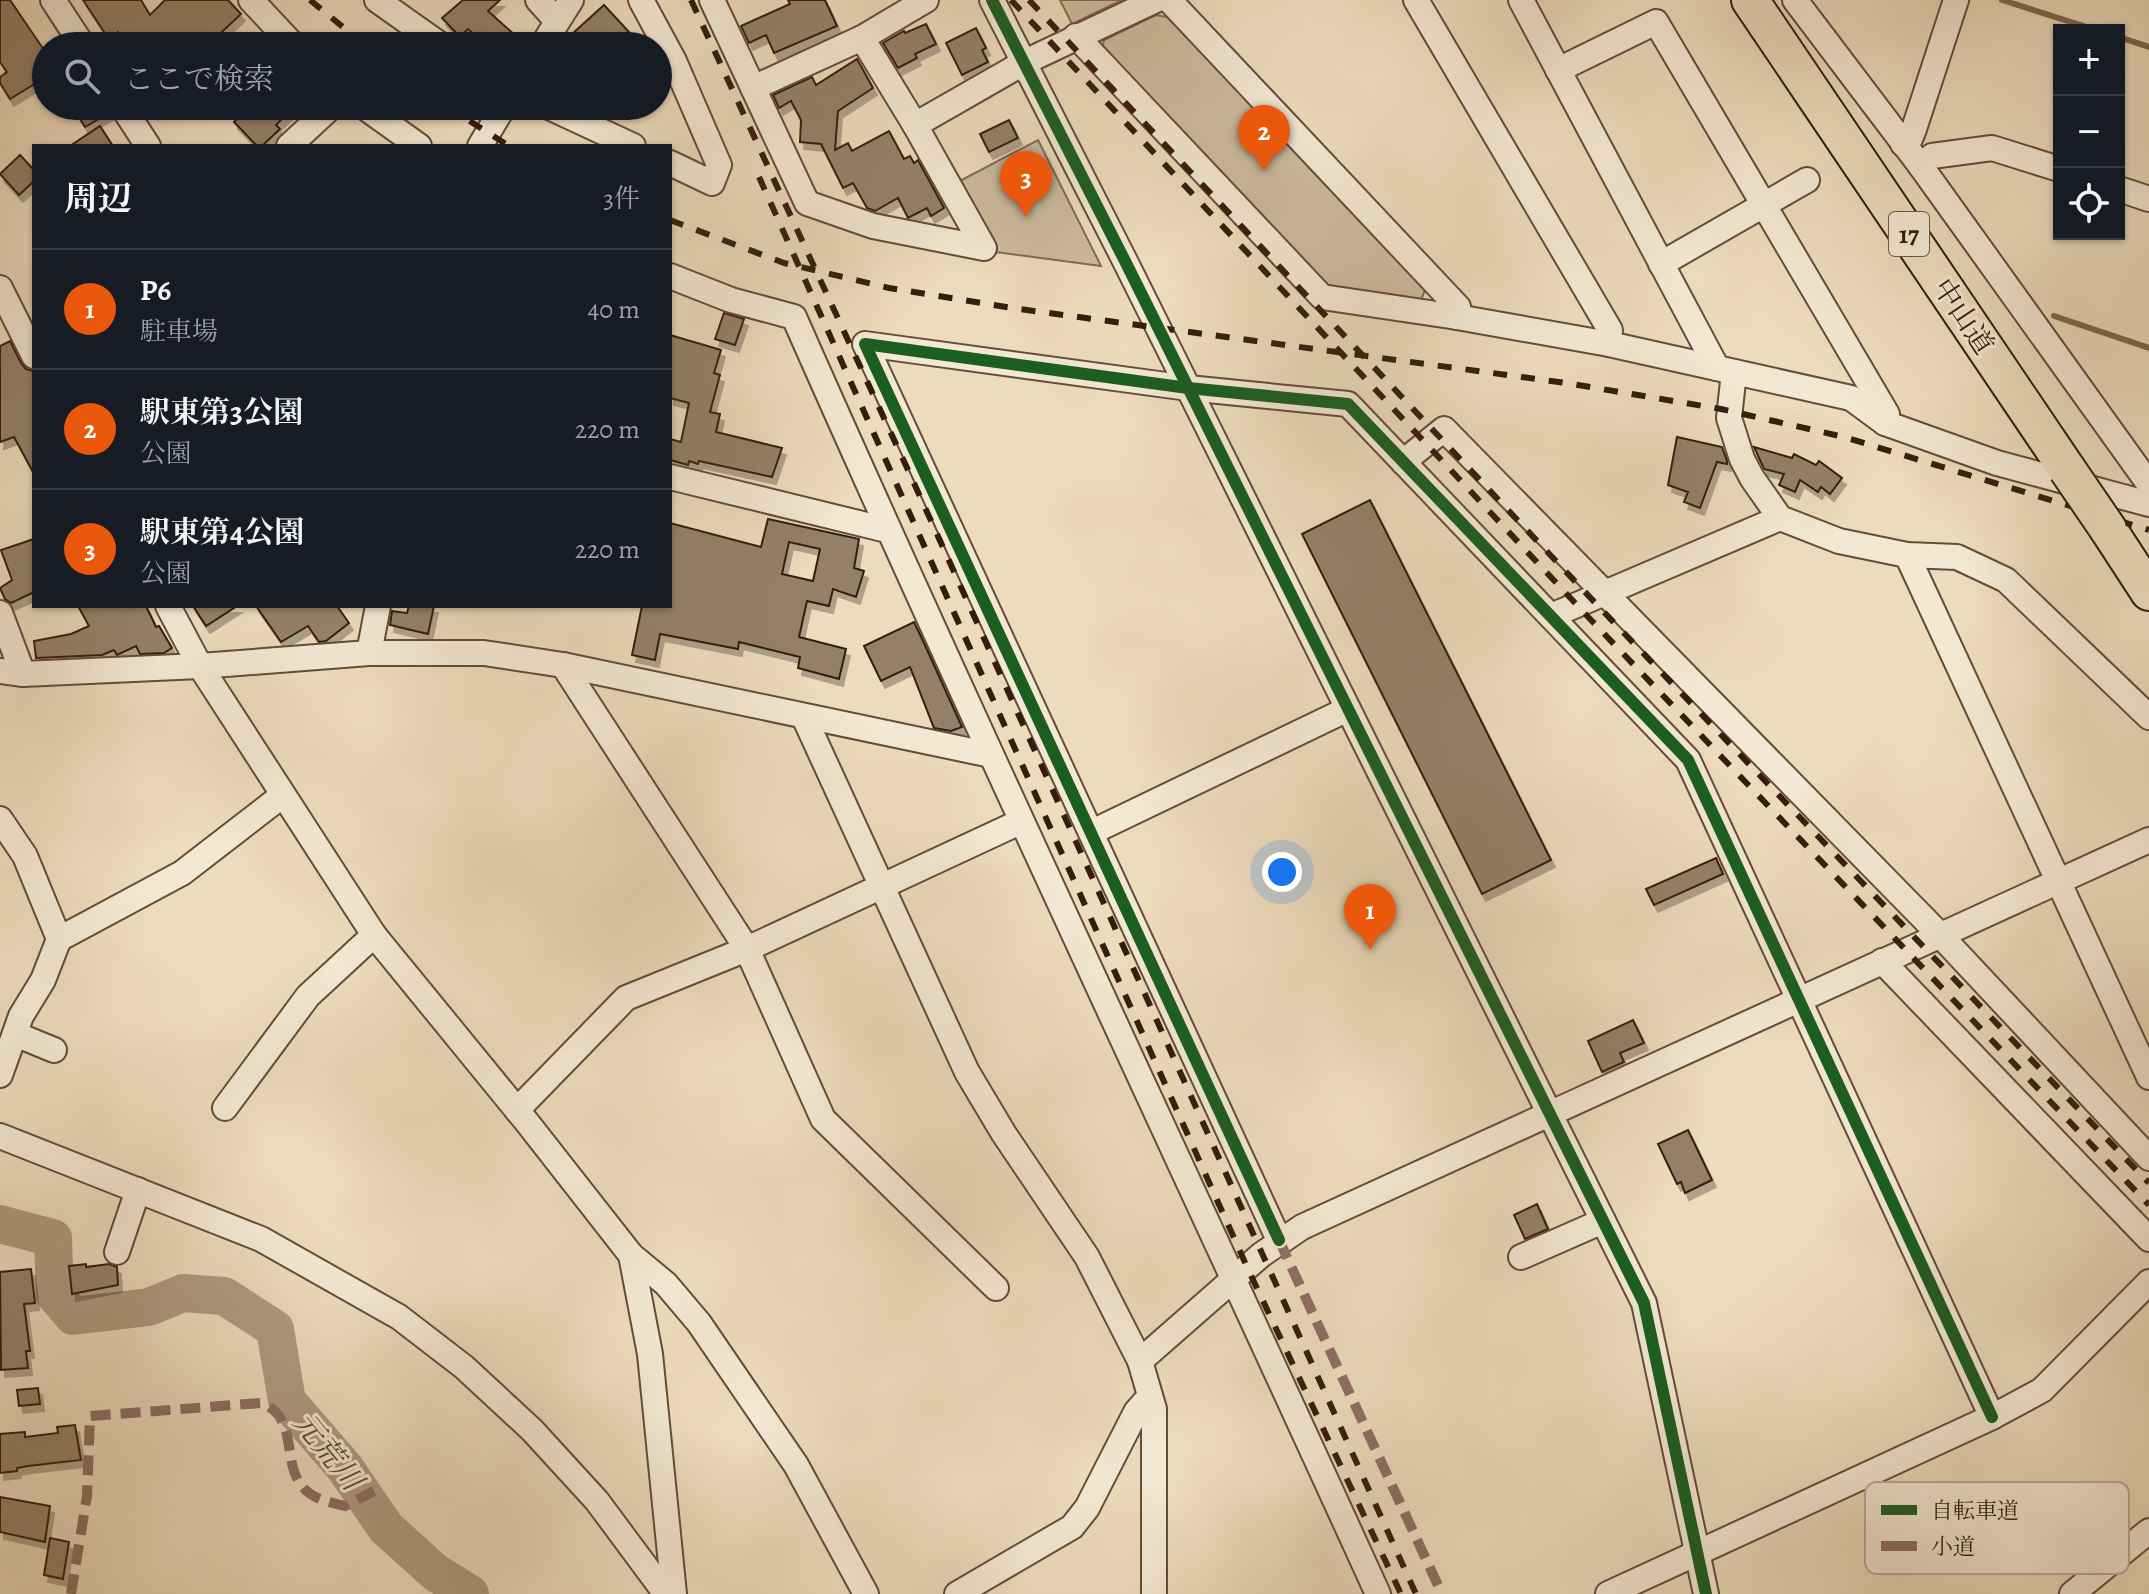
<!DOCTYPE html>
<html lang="ja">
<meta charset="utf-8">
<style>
:root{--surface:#171b24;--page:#242831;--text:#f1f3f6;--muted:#9ea1a6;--line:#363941;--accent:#ea580c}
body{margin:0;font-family:Alegreya,"Noto Serif JP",serif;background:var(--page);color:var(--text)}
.controls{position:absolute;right:24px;top:24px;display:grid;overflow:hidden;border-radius:0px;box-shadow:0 2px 6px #0004}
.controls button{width:72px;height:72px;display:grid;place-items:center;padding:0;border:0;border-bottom:2px solid var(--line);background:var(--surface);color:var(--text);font:40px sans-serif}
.you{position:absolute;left:1282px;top:872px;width:28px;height:28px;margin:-20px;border:6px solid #fff;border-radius:50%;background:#1a73e8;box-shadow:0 0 0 12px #1a73e833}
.badge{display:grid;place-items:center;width:52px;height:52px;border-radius:50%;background:var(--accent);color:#fff;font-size:26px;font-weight:700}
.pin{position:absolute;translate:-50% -66px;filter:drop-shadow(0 2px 4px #0008)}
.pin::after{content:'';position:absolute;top:42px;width:28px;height:24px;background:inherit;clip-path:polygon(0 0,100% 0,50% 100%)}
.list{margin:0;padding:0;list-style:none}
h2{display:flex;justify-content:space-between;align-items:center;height:104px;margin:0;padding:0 32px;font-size:34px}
h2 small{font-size:26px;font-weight:400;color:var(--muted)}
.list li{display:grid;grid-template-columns:52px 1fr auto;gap:24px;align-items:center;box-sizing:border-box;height:120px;padding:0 32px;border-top:2px solid var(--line)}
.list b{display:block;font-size:30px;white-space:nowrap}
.list p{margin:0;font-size:26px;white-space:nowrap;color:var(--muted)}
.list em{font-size:26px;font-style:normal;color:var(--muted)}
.icon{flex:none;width:44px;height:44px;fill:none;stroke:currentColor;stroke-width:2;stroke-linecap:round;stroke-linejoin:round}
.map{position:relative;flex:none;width:2149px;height:1594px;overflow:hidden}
.search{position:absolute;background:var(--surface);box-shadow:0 2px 6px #0004;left:32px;top:32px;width:640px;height:88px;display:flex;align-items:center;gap:20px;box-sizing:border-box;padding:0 28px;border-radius:44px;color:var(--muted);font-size:30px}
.panel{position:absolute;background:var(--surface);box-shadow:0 2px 6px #0004;left:32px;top:144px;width:640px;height:464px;border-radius:0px}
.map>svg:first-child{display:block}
.green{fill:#cdbb9e;stroke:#816c56;stroke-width:2}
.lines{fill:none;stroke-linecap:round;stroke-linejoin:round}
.stream{stroke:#7e6852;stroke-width:6}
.river{stroke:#ae9a80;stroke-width:38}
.building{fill:#948068;stroke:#351d0d;stroke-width:2;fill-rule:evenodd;filter:url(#shadow)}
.minor-casing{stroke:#634c39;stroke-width:28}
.highway-casing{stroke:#351d0d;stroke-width:40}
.minor{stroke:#f3e8d3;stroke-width:24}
.highway{stroke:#ecdbbc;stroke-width:36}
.rail{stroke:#351d0d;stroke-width:6;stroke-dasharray:14 14;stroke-linecap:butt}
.highway-bridge-casing{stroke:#351d0d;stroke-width:40;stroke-linecap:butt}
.highway-bridge{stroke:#ecdbbc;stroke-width:36}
.quiet{stroke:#8d6e63;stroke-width:10;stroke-dasharray:20 10;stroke-linecap:butt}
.cycleway-casing{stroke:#f3e8d3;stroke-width:17}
.cycleway{stroke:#1b5e20;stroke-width:12}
.labels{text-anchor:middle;stroke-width:6;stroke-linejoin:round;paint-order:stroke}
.shield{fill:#f3e8d3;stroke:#6e5a48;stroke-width:2}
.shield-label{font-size:26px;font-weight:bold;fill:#351d0d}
.street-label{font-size:28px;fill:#351d0d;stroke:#f3e8d3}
.water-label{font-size:30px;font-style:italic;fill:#5f4935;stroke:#f3e8d3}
.key{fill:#f3e8d3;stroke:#baab98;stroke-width:2}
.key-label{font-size:22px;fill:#351d0d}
</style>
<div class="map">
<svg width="2149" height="1594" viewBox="0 0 2149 1594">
<defs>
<filter id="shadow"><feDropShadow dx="4" dy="7" stdDeviation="0" flood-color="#0004"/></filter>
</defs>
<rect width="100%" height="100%" fill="#ecdbbc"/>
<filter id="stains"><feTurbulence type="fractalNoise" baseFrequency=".0025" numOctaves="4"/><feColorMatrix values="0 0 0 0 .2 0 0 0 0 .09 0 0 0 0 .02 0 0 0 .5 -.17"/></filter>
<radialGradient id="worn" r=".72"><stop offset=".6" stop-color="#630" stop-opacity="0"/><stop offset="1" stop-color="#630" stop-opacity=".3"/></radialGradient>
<!-- green -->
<g class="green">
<path d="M1060 0H1122L1072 24Z"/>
<path d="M1156 15 1167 17 1426 287 1420 303 1325 288 1101 54 1104 40Z"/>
<path d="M1038 140 1101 266 996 252 956 183Z"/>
</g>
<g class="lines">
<!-- stream -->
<g class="stream">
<path d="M2002 0 2096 30"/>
<path d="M2119 37 2149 47"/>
<path d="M2054 316 2149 348"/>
</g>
<!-- river -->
<path class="river" d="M0 1224 53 1238 55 1295 73 1316 149 1307 183 1293 224 1296 275 1329 287 1401 345 1468 386 1528 436 1573 470 1594"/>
</g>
<!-- building -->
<g class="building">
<path d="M0 0H10L46 53V77L10 99 0 83V77L7 72 0 62Z"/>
<path d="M83 0H141L150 15 165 0H228L241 14 207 46H127L118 32 108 38Z"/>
<path d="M463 0H500L488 11 527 46H488L468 29 460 37 442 18Z"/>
<path d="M788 0H825L837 26 774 53 766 35 749 43 741 26 790 4Z"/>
<path d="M604 5 642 46H560V45Z"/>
<path d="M926 24 936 44 915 54 917 58 898 68 883 43 904 31 905 33Z"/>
<path d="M976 28 986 48 982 50 988 62 962 75 946 43Z"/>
<path d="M857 59 873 88 838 111 835 150 848 143 852 151 889 131 904 159 910 156 914 163 918 160 944 208 931 216 927 208 908 218 898 198 875 211 867 208 853 183 843 188 821 144 800 142 801 120 791 101 779 108 773 95 812 77 816 85Z"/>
<path d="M72 106H107L109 113 85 127Z"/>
<path d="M250 106H295L276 125 280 129 262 146H257L234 122Z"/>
<path d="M1009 120 1018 138 989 152 980 134Z"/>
<path d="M100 126 113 146H70Z"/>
<path d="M20 155 34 170V181L19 195 0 174Z"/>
<path d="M724 313 744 319 735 345 715 339Z"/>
<path d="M670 335 721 350 714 373 720 375 710 412 720 414 716 432 782 448 772 477 699 461 698 464 689 461 688 465 670 460V439L681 442 689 403 670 398Z"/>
<path d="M10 341 21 363 26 369 34 371V474L14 437 0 442V346Z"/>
<path d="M1677 437 1722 447 1727 461V464L1717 462 1700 508 1684 502 1688 492 1668 485Z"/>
<path d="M1754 447 1792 458 1794 454 1816 465 1819 461 1842 478 1830 494 1821 487 1818 492 1800 480 1795 492 1779 485 1784 474 1764 469Z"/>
<path d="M1370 500 1551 860 1482 894 1302 534Z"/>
<path d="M768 519 859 539 854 568 864 571 856 597 833 589 829 606 807 601 799 637 846 649 839 679 798 668 800 657 739 642 738 649 660 634 655 660 632 655 642 606H670V523L761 547ZM789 542 820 549 813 581 782 574Z"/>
<path d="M34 539V592L11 603 5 599 0 588 12 580 1 550Z"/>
<path d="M78 606H146L156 627 159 626 172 648 164 653 140 654 136 646 117 655 114 650 102 655 36 658 34 641 71 634 89 626Z"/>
<path d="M193 606H237L206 626Z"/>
<path d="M256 606H337L349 623 326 641 319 642 308 626 281 642Z"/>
<path d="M409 606H434L428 634 390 625 392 611 407 613Z"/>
<path d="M914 622 924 643 962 727 951 731 934 728 910 667 881 681 864 646Z"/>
<path d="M1716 858 1723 874 1654 905 1646 889Z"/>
<path d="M1633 1020 1644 1043 1620 1053 1624 1062 1602 1072 1588 1041Z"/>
<path d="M1688 1130 1712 1180 1685 1193 1681 1182 1677 1184 1658 1144Z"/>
<path d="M1537 1204 1548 1229 1525 1239 1514 1215Z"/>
<path d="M86 1264V1267L109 1264 117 1267 118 1285 72 1294 69 1266Z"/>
<path d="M31 1269 35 1303 24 1304 30 1351H26L28 1368 1 1370 0 1272Z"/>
<path d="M38 1388 40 1404 19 1406 17 1390Z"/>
<path d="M75 1425 81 1460 28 1466 17 1468V1471L0 1473V1434L25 1432V1437L58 1433 57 1427Z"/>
<path d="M0 1497 50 1506 45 1542 0 1532Z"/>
<path d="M50 1538 69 1542 63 1579 44 1575Z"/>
</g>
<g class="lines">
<!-- minor casing -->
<g class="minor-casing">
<g id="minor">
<path d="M53 0 83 46"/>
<path d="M251 0 294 46"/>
<path d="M377 0 442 46"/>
<path d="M538 0 557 21"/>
<path d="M641 0 674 61 719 165 712 183 670 163"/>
<path d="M712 0 807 203 873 226 984 248 915 125 862 38"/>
<path d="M992 0 1125 261 1644 1303 1706 1594"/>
<path d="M1169 0 1458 307 1457 317"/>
<path d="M1416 0 1610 330 1609 344 1851 398 1885 423 1997 463 2149 504"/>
<path d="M1521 0 1717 368"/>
<path d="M1795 0 1920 165 2149 484"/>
<path d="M1076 36 1322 297 1457 317 1609 344"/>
<path d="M542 46 571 0"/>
<path d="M1558 70 1656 22 1887 414 1885 423"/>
<path d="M753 88 862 38 926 0"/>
<path d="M122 106 148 146"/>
<path d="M363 106 419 146"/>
<path d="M547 106 633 146"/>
<path d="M915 125 1025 62 1156 0"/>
<path d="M1903 144 1910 139 1914 129 1956 0"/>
<path d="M289 146 332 106"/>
<path d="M480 146 504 106"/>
<path d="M1920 165 1932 156 1992 148 2059 169"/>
<path d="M2119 189 2149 199"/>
<path d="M1661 264 1807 180"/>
<path d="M670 276 731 300 794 317C983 745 1184 1168 1378 1594"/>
<path d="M0 288 34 356"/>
<path d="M1734 372 1729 418 1742 459 1752 478 1780 518 1839 541 1907 555 1957 557 2006 580 2149 717"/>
<path d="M1403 462 1444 429 1940 935 2149 1158"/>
<path d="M670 477 887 530"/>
<path d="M1907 555 2149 1077"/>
<path d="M168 606 200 666 374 935 526 1121 631 1255 666 1284 699 1323 796 1465 866 1594"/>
<path d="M0 613 23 674"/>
<path d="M1551 616 1780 518"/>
<path d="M369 653 378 606"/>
<path d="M563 665 747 949 823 1119 996 1288"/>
<path d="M0 671 23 674 200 666 369 653H484L563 665 991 755"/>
<path d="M804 717 967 1072 1004 1134 1087 1257 1140 1361 1154 1409V1594"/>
<path d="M0 819 25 856 59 939 43 980 21 1016 0 1075"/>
<path d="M1092 832 1348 709"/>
<path d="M59 939 182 873 283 795"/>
<path d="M1882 961 2149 1239"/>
<path d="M15 1034 54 1050"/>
<path d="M225 1108 308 996 374 935"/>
<path d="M517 1110 626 998 747 949 1020 822"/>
<path d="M0 1136 261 1239 399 1317 464 1367 532 1430 597 1501 666 1594"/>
<path d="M1279 1240 865 344 1188 388 1348 404 1688 760 1992 1417"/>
<path d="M117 1252 138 1190"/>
<path d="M631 1255 650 1354 674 1594"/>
<path d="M1521 1257 1603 1221"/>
<path d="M1140 1361 1261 1255 1302 1227 2149 840"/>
<path d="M957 1594 1072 1527 1087 1508 1136 1412 1150 1396"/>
<path d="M1608 1594 1992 1417 2042 1390 2149 1282"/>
<path d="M2072 1594 2149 1531"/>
</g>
</g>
<!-- highway casing -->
<g class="highway-casing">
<g id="highway">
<path d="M1750 0 2067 469"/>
<path d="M2108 529 2149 592"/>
</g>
</g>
<!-- minor -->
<use href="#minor" class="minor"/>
<!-- highway -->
<use href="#highway" class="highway"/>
<!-- rail -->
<g class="rail">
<path d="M310 0 366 46"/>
<path d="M691 0 908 470 1416 1594"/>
<path d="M1011 0 1591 620 2149 1205"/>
<path d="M1029 0 1601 609 2149 1183"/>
<path d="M446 106 509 146"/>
<path d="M759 177 1247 1267 1401 1594"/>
<path d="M670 220 784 263 889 288 1012 308 1566 383 1721 409 1844 437 2149 530"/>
</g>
<!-- highway-bridge casing -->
<g class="highway-bridge-casing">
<path id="highway-bridge" d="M2067 469 2108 529"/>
</g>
<!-- highway-bridge -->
<use href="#highway-bridge" class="highway-bridge"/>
<!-- quiet -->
<g class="quiet">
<path d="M1279 1240 1442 1594"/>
<path d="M71 1594 87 1496 90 1416 261 1403C303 1419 277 1468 309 1493 320 1501 333 1503 345 1506L374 1491"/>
</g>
<!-- cycleway casing -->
<g class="cycleway-casing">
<g id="cycleway">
<path d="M992 0 1125 261 1644 1303 1706 1594"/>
<path d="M1279 1240 865 344 1188 388 1348 404 1688 760 1992 1417"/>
</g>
</g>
<!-- cycleway -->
<use href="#cycleway" class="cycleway"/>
</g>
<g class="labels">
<!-- shield labels -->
<rect class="shield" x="1889" y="212" width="40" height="44" rx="6"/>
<g class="shield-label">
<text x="1909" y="243">17</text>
</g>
<!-- street labels -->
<g class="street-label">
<text transform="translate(1964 316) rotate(56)" y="10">中山道</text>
</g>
<!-- water labels -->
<g class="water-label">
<text transform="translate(328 1451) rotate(51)" y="10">元荒川</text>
</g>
</g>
<!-- legend -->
<rect x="1865" y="1482" width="264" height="92" rx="12" class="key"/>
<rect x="1881" y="1505" width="36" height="10" fill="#1b5e20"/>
<rect x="1881" y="1541" width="36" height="10" fill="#8d6e63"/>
<g class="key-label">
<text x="1931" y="1518">自転車道</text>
<text x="1931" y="1554">小道</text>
</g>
<rect width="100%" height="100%" filter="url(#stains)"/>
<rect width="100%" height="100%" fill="url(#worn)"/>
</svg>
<div class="controls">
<button>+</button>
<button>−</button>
<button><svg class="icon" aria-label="locate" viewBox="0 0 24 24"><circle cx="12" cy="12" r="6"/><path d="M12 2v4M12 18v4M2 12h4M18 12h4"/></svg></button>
</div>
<div class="you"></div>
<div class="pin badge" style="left:1370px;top:950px">1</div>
<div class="pin badge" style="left:1264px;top:171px">2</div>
<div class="pin badge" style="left:1026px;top:217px">3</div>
<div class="search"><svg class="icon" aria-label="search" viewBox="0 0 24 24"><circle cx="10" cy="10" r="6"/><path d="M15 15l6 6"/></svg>ここで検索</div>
<section class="panel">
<h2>周辺<small>3件</small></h2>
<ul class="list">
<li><span class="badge">1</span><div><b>P6</b><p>駐車場</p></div><em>40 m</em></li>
<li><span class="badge">2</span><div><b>駅東第3公園</b><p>公園</p></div><em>220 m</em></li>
<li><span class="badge">3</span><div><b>駅東第4公園</b><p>公園</p></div><em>220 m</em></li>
</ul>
</section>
</div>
